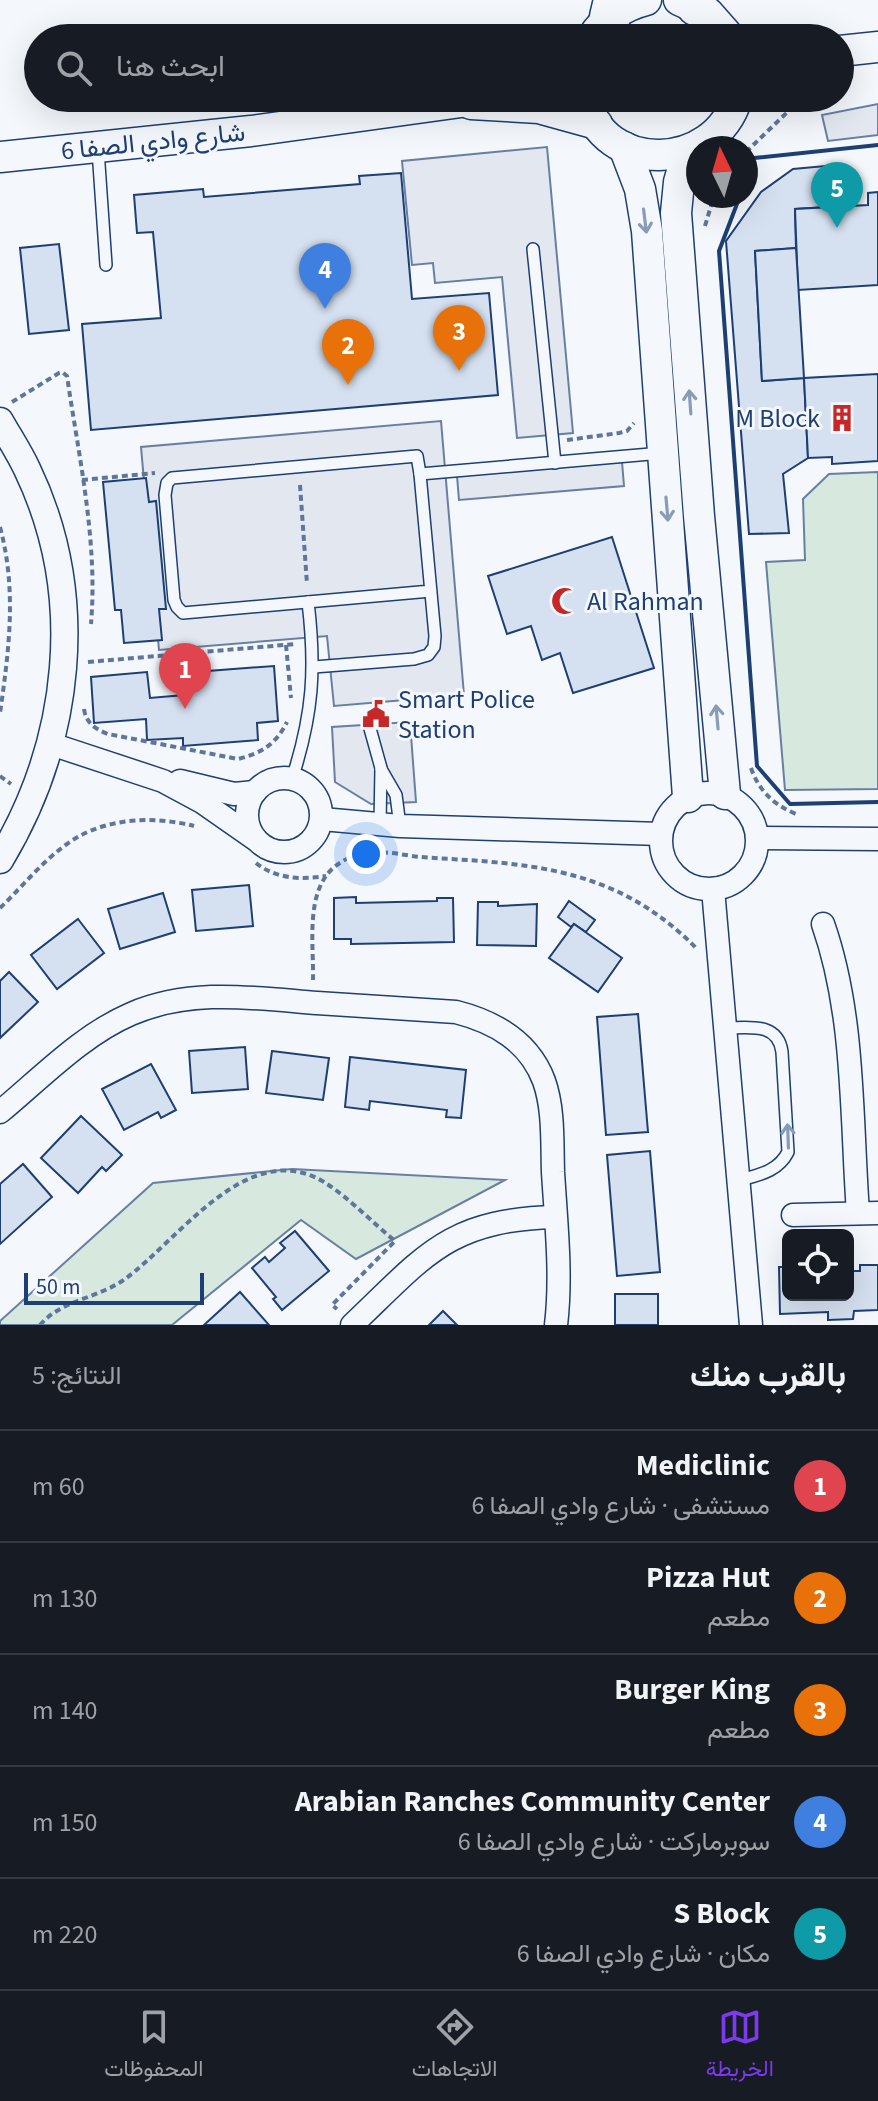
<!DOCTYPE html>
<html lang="ar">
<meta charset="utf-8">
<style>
:root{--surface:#171b24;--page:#20242c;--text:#f1f3f6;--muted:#9ea1a6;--line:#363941;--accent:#7c3aed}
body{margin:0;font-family:"Source Sans 3",Vazirmatn,sans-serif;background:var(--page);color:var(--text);direction:rtl}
.controls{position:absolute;right:24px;bottom:24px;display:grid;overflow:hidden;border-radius:12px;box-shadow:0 8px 32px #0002}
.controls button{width:72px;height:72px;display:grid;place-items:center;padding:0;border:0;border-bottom:2px solid var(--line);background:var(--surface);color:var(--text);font:40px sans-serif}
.compass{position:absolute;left:686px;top:136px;width:72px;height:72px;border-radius:50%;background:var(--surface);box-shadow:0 8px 32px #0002;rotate:355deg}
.scale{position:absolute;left:24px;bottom:20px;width:180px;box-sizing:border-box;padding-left:8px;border:4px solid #1d3f73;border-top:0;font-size:22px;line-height:28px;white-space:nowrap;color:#1d3f73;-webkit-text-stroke:6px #f4f7fb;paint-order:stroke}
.you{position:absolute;left:366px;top:854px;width:28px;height:28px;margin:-20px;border:6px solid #fff;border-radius:50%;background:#1a73e8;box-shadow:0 0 0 12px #1a73e833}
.badge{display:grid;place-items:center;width:52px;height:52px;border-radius:50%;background:var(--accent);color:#fff;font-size:26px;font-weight:700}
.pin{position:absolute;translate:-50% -66px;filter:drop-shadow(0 2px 4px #0008)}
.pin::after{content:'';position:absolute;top:42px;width:28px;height:24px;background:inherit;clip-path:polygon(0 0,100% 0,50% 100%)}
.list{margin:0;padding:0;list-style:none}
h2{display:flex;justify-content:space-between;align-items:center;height:104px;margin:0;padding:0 32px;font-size:34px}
h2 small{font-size:26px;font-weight:400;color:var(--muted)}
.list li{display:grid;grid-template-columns:52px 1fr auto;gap:24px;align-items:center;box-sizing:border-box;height:112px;padding:0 32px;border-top:2px solid var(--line)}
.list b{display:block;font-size:30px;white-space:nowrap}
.list p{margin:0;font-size:26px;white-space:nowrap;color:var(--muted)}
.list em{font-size:26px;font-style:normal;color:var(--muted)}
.icon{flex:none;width:44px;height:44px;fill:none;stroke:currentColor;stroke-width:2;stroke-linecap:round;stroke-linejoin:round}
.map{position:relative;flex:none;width:878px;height:1325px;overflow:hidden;direction:ltr}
.search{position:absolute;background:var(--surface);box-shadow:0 8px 32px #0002;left:24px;right:24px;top:24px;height:88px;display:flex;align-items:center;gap:20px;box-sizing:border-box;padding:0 28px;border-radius:44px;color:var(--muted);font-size:30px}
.sheet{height:664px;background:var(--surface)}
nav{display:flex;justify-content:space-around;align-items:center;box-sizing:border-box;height:112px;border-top:2px solid var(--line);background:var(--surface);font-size:22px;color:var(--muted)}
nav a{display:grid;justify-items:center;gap:4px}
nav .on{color:var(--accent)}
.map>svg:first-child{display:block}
.green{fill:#d7e8df;stroke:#687fa3;stroke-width:2}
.parking{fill:#e3e8f0;stroke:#687fa3;stroke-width:2}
.building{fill:#d5e0f0;stroke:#1d3f73;stroke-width:2}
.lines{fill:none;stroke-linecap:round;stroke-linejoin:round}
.service-casing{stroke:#1d3f73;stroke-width:14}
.minor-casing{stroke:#1d3f73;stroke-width:25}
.tertiary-casing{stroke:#1d3f73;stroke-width:29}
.secondary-casing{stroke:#1d3f73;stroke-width:33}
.motorway-casing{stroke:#1d3f73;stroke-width:43}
.path{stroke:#5e769c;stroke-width:4;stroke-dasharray:6 4;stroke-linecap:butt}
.service{stroke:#f4f7fb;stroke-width:11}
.minor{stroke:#f4f7fb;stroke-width:22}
.tertiary{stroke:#f4f7fb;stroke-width:26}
.secondary{stroke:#f4f7fb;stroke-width:30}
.motorway{stroke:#f4f7fb;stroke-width:40}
.wall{stroke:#1d3f73;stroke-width:4}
.oneway{stroke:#889bb7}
.labels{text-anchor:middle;stroke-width:6;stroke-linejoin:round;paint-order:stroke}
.street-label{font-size:26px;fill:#1d3f73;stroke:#f4f7fb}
.poi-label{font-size:26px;fill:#1d3f73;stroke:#f4f7fb;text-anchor:start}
</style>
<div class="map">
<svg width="878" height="1325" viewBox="0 0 878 1325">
<rect width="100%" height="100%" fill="#f4f7fb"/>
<!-- green -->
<g class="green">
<path d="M878 472V789L785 790 766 562 805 560 803 499 829 474Z"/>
<path d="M292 1169 505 1180 356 1259 301 1220 172 1325H0V1321L153 1183Z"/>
</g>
<!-- parking -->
<g class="parking">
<path d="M878 104V135L828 141 822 115Z"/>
<path d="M547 147 573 433 517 438 502 277 435 283 433 263 412 265 402 161Z"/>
<path d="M441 421 464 695 334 706 327 636 159 650 141 447Z"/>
<path d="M622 462 624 486 459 500 457 476Z"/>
<path d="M410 722 416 802 371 804 335 782 332 727Z"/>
</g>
<!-- building -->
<g class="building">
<path d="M825 166 827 207 795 209 796 248 755 251 762 381 804 378 808 458 783 474 789 533 749 534 726 241 761 192 793 169Z"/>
<path d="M401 173 412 299 489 293 498 395 91 430 82 324 161 318 153 232 137 233 134 195 203 189 204 197 360 184 359 176Z"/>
<path d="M878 192V285L798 290 795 209 868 205V193Z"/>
<path d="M59 244 69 330 29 334 20 248Z"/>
<path d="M796 248 804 378 762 381 755 251Z"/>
<path d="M878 374V461L832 464V457L808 458 804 378Z"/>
<path d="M146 478 149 502 156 501 166 609H159L162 640 124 643 121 610H115L103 482Z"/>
<path d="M612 537 654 668 573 693 560 653 542 660 531 626 507 634 488 576Z"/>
<path d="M274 666 278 721 257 723 258 740 183 746V738L147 740 146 719 94 723 91 677 147 672 150 698 184 695 182 673Z"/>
<path d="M249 885 253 926 196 931 192 890Z"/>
<path d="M163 893 175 932 120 949 108 909Z"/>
<path d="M356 897V903L437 901V898H453L454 942 351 944V939H334V898Z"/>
<path d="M569 901 595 920 586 932 574 924 571 927 558 917Z"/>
<path d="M478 902H498V906L537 904 536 946 477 945Z"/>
<path d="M78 919 104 953 57 989 31 955Z"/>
<path d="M574 924 622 958 598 992 549 958Z"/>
<path d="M9 972 38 1002 0 1038V981Z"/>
<path d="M638 1014 648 1132 606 1135 597 1017Z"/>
<path d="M245 1047 248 1089 192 1093 189 1051Z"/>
<path d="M272 1051 329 1058 323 1100 266 1093Z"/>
<path d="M350 1057 466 1070 461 1118 446 1117 447 1110 370 1101 369 1110 345 1107Z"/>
<path d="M151 1064 176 1110 161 1118 158 1112 124 1130 102 1089Z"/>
<path d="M81 1116 122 1155 106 1171 102 1167 78 1193 41 1158Z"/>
<path d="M650 1151 660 1272 617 1276 607 1155Z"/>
<path d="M23 1164 52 1197 0 1244V1184Z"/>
<path d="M295 1231 329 1271 282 1310 273 1299 276 1297 252 1268 265 1257 269 1262 285 1248 280 1243Z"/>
<path d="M860 1265H878V1310L854 1311 853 1319 828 1320V1312L780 1314 779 1267H788V1295H848V1271H860Z"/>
<path d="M240 1292 269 1325H204Z"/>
<rect x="615" y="1294" width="43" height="31"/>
<path d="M443 1311 457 1325H429Z"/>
</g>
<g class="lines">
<!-- service casing -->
<g class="service-casing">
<g id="service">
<path d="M98 150 106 265"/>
<path d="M533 249 555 463"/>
<path d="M420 474 662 453"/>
<path d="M314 667 414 659 428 655 434 647 435 636 420 474 417 456 172 478 167 483 165 495 174 600 177 607 183 613 431 591"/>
<path d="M369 725 381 768 380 824"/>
<path d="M381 769 396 795 400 826"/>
<path d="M292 779C313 714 316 669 308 602"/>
<path d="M724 1028C747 1028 778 1021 782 1052L788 1152C778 1172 758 1175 737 1181"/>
</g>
</g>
<!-- minor casing -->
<g class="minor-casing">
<g id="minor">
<path d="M51 744 163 781 202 802 255 839"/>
<circle cx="284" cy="815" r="37"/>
<path d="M180 781 234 794 255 792"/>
<circle cx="709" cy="841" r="48"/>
<path d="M322 819 400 826 661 834"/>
<path d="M758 838 878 839"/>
<path d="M713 889 751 1325"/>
<path d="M823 924C855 1015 851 1117 858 1213"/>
<path d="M0 1112C41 1078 82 1035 131 1014 191 988 254 998 317 1003 363 1006 410 1009 456 1012 495 1022 529 1041 544 1081 554 1109 552 1143 553 1172 556 1222 562 1275 556 1325"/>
<path d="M793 1215 878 1213"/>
<path d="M352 1325C425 1256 447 1220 555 1217"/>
</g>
</g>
<!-- tertiary casing -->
<g class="tertiary-casing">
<path id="tertiary" d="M0 421C9 437 19 452 27 469 88 596 71 742 0 860"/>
</g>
<!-- secondary casing -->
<g class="secondary-casing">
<g id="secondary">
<path d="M679 0 708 13 730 38"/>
<path d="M592 38C605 17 623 6 646 0"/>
<path d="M840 51 878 47"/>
<path d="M585 98C603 176 715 172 737 98"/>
<path d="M471 104 539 108 597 124"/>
<path d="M624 147 640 189 647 231 688 797"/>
<path d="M688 151 679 182 676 213 699 516 725 794"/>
<path d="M0 157 251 131 490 98"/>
</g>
</g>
<!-- motorway casing -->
<g class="motorway-casing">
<g id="motorway">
<path d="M693 0 697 6"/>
<path d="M610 17 614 0"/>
</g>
</g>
<!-- path -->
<g class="path">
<path d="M746 152 802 98"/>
<path d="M705 226 714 196"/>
<path d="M12 402 59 373 62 372 67 376C79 458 98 542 91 624"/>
<path d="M567 440 619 433 627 431 634 423"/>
<path d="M82 480 155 473"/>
<path d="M300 485 307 584"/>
<path d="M0 527C17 590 9 650 0 713"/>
<path d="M286 645 291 698"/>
<path d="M88 662 295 644"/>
<path d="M84 709C86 723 95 729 108 734L238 759C262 753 276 744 287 722"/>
<path d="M751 768C759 791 774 805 796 814"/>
<path d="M0 776 11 784"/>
<path d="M256 863C276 879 301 880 326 876"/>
<path d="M0 908C21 888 40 864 63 847 99 818 151 815 194 826"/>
<path d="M313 980C314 946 305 895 332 869 341 861 354 854 365 853 382 850 403 855 420 857 478 861 538 862 594 882 632 895 668 919 696 948"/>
<path d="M40 1325C61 1300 99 1298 125 1279 179 1240 248 1136 324 1182 348 1197 373 1223 395 1241L332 1305 337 1309"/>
</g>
<!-- service -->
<use href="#service" class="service"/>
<!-- minor -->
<use href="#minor" class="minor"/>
<!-- tertiary -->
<use href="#tertiary" class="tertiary"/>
<!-- secondary -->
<use href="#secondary" class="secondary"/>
<!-- motorway -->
<use href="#motorway" class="motorway"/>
<!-- wall -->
<g class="wall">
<path d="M746 180 754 158 878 145"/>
<path d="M740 196 719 251 757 766 790 804 878 802"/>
</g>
</g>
<!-- one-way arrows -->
<defs><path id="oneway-shaft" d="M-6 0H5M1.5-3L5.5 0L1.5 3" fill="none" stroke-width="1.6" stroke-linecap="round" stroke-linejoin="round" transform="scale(2)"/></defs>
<g class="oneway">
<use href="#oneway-shaft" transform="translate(645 221) rotate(83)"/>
<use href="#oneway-shaft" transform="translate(690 402) rotate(-94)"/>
<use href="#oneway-shaft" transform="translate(667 509) rotate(85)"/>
<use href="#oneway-shaft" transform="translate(717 717) rotate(-95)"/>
<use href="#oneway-shaft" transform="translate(788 1136) rotate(-92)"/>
</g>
<!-- icons -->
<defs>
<g id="building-bare" transform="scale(2.16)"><path d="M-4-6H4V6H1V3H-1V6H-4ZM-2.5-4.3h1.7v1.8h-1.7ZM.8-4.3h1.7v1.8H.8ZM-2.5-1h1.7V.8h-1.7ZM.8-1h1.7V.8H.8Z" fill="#c62828" stroke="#f4f7fb" stroke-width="2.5" paint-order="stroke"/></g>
<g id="mosque-bare" transform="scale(2.16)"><path d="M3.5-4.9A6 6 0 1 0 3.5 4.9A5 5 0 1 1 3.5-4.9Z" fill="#c62828" stroke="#f4f7fb" stroke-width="2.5" paint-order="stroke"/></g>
<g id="civic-bare" transform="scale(2.16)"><path d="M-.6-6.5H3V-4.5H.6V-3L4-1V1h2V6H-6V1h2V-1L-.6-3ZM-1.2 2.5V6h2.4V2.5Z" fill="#c62828" stroke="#f4f7fb" stroke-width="2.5" paint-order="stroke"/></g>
</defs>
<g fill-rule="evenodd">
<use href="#building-bare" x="842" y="418"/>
<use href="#mosque-bare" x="565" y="601"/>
<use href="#civic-bare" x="376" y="714"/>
</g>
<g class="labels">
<!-- street labels -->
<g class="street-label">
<text transform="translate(153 141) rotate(-6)" y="9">شارع وادي الصفا 6</text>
</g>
<!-- poi labels -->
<g class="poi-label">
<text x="820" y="427" text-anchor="end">M Block</text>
<text x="587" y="610">Al Rahman</text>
<text x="398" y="708">Smart Police<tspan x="398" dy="30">Station</tspan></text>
</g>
</g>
</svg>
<div class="controls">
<button><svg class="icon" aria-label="locate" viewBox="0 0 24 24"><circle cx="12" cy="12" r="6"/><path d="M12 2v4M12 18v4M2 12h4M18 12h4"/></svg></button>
</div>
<svg class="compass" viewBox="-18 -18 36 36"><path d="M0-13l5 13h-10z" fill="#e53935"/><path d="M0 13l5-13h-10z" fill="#9ea1a6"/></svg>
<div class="scale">50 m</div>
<div class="you"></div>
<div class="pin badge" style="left:185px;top:709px;background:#e0444e">1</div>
<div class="pin badge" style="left:348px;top:385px;background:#e8710a">2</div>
<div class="pin badge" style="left:459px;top:371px;background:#e8710a">3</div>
<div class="pin badge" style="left:325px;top:309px;background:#3f7fe0">4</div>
<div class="pin badge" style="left:837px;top:228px;background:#0f9aa8">5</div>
<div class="search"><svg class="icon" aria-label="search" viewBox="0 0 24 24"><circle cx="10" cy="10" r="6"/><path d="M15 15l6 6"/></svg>ابحث هنا</div>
</div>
<section class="sheet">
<h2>بالقرب منك<small>النتائج: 5</small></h2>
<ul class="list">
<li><span class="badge" style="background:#e0444e">1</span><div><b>Mediclinic</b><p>مستشفى · شارع وادي الصفا 6</p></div><em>60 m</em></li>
<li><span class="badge" style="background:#e8710a">2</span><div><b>Pizza Hut</b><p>مطعم</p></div><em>130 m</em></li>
<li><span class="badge" style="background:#e8710a">3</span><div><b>Burger King</b><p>مطعم</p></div><em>140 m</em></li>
<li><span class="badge" style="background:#3f7fe0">4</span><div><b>Arabian Ranches Community Center</b><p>سوبرماركت · شارع وادي الصفا 6</p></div><em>150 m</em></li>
<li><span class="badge" style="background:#0f9aa8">5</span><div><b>S Block</b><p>مكان · شارع وادي الصفا 6</p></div><em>220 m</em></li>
</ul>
</section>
<nav>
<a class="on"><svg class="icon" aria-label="map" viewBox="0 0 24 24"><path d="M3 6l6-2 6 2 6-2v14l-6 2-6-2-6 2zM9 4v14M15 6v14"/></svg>الخريطة</a>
<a><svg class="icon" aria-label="directions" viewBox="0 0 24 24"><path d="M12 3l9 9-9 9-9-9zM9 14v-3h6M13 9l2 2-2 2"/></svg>الاتجاهات</a>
<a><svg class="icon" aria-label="saved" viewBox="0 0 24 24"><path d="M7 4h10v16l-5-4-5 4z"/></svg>المحفوظات</a>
</nav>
